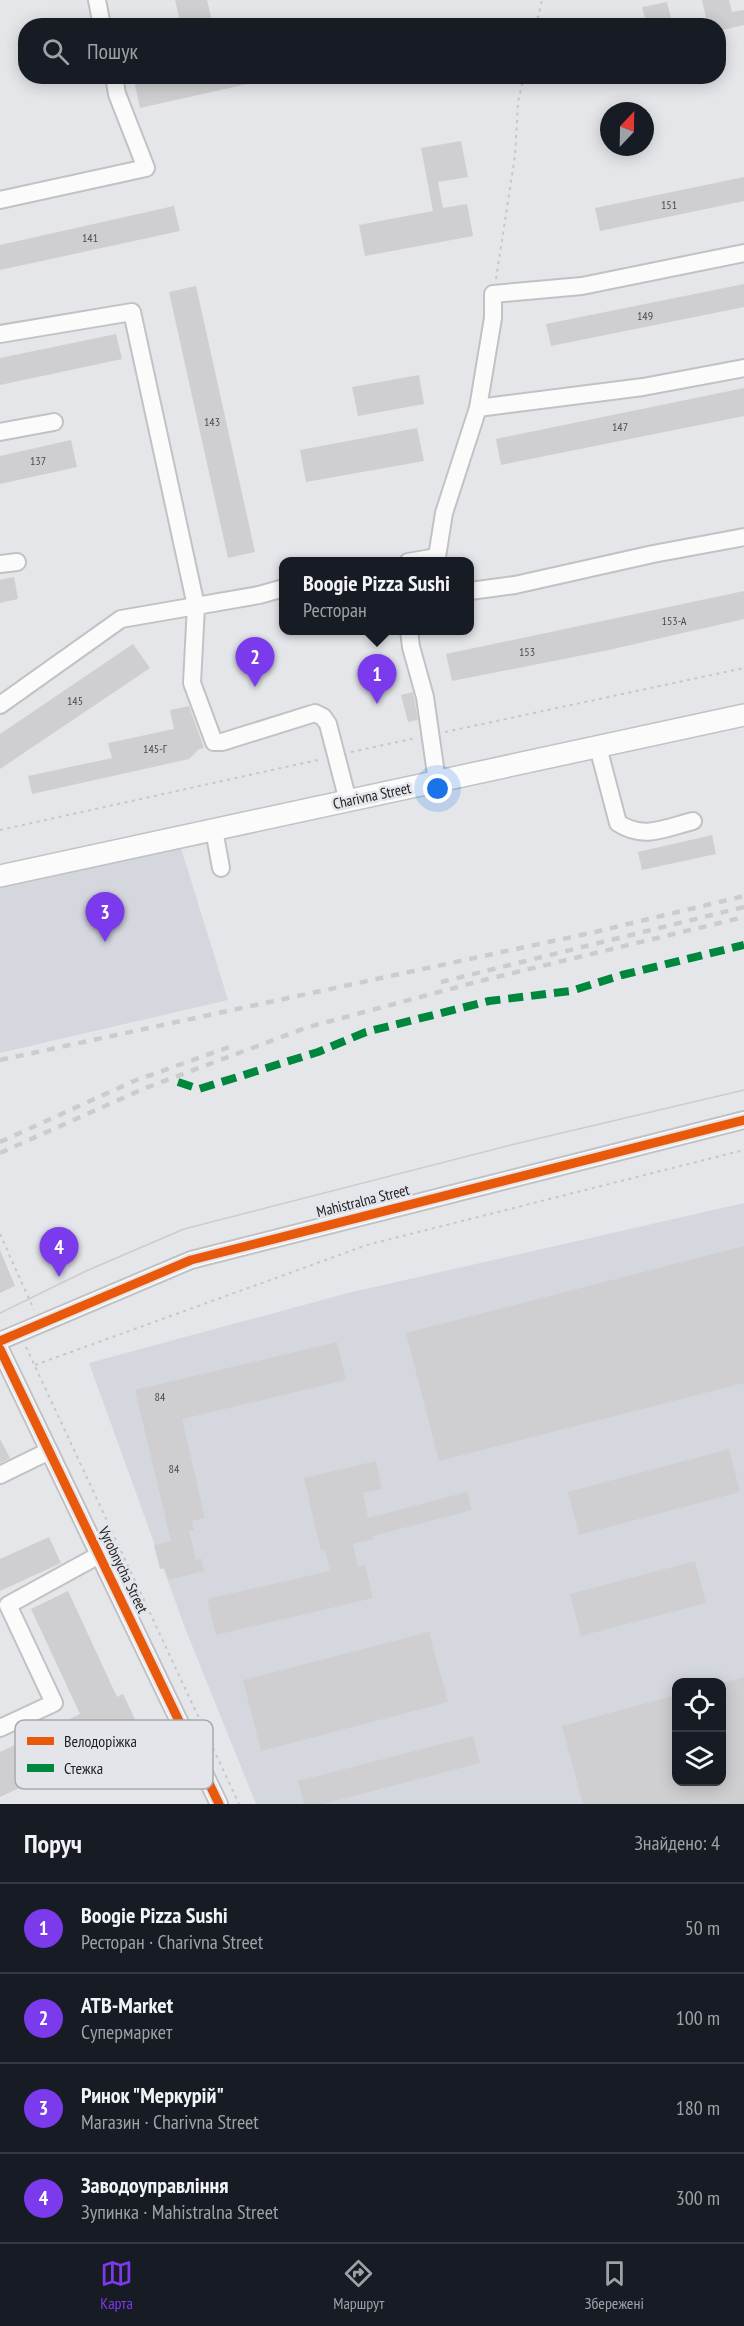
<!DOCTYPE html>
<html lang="uk">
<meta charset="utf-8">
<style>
:root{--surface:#171b24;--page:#20242c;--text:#f1f3f6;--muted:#9ea1a6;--line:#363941;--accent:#7c3aed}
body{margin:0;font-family:"PT Sans Narrow",sans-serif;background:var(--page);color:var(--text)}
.controls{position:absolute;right:18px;bottom:18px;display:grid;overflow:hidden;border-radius:12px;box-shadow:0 3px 15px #0003}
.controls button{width:54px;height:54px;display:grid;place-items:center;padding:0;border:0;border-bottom:2px solid var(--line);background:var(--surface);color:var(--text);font:30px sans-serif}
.compass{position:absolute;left:600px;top:102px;width:54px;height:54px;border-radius:50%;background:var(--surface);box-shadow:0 3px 15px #0003;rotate:22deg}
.you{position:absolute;left:438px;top:789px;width:21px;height:21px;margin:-15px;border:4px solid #fff;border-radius:50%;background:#1a73e8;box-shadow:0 0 0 9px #1a73e833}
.badge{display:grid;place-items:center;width:39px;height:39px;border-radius:50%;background:var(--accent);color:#fff;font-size:20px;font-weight:700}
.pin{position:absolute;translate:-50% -50px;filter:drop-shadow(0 2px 3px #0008)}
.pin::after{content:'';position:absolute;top:32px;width:21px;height:18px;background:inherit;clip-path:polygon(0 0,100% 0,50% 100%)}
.popup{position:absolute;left:279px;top:557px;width:195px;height:78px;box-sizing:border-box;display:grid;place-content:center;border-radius:12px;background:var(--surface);filter:drop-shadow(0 2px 4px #0005);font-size:20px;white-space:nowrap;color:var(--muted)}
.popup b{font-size:22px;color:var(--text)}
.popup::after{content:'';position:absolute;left:50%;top:100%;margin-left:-12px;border:12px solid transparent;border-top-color:var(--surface)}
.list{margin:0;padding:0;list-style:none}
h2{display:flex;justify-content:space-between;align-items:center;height:78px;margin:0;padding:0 24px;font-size:26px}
h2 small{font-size:20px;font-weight:400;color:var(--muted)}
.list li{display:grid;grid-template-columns:39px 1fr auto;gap:18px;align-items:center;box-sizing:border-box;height:90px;padding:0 24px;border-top:2px solid var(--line)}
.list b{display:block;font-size:22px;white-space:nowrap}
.list p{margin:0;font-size:20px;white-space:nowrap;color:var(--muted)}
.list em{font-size:20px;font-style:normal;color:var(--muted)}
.icon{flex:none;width:33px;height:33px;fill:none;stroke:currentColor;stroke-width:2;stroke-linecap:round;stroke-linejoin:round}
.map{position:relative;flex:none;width:744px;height:1804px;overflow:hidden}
.search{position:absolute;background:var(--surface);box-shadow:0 3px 15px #0003;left:18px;right:18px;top:18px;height:66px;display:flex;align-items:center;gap:15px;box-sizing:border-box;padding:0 21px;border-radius:24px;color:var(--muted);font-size:22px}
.sheet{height:438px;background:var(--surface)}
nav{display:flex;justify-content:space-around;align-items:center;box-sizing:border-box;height:84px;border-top:2px solid var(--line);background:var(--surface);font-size:16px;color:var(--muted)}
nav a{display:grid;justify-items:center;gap:3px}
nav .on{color:var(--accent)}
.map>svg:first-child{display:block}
.built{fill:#d5d7df;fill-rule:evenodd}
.building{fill:#cfcfd1}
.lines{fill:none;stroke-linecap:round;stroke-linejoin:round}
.minor-casing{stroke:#c1c2c4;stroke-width:20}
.major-casing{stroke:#c1c2c4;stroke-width:24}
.path{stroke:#c7c7c9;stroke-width:2;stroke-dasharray:3 4.5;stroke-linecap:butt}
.minor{stroke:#fbfbfc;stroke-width:16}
.major{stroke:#fbfbfc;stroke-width:21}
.tram{stroke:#cccccd;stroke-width:1.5}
.rail{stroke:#cccccd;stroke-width:4.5;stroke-dasharray:8 8;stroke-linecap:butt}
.quiet{stroke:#00873e;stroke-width:8;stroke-dasharray:15 8;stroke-linecap:butt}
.cycleway-casing{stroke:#e4e5ea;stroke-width:13}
.cycleway{stroke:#e8590c;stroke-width:9}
.labels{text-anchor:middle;stroke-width:5;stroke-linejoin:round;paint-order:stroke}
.number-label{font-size:12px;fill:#4a4a4c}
.street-label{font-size:15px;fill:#1d1e20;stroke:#e4e5ea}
.key{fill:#e4e5ea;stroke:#a8a9ad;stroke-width:1.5}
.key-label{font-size:16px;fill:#1d1e20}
</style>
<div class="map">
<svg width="744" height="1804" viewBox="0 0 744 1804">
<rect width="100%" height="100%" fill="#e5e6e9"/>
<!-- built -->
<g class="built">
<path d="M180 845 228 1000 0 1053V884Z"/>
<path d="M744 1203V1804H256L185 1628 89 1363 348 1293ZM676 1682H722V1782H676Z"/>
</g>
<!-- building -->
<g class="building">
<path d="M175 0H207L213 26H181Z"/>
<path d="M702 0H729L732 12 744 10V25L718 31V26H708Z"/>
<path d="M667 2 673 26H647L642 7Z"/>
<path d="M152 76H260L261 81 140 108 134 80Z"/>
<path d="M461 141 468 177 438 182 443 208 467 204 473 236 365 256 359 225 433 211 421 148Z"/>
<path d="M744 177V201L600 231 595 208Z"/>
<path d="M174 206 180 231 0 270V245Z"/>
<path d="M744 284V307L551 346 546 324Z"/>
<path d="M196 286 255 552 228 558 169 292Z"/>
<path d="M116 334 122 359 0 385V358Z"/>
<path d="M419 375 424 404 358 416 352 387Z"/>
<path d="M744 388V416L501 465 496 439Z"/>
<path d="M417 428 424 461 306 482 300 450Z"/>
<path d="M71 440 77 467 0 484V456Z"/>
<path d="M14 577 18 599 0 603V580Z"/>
<path d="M744 591V619L609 650 452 681 446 654Z"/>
<path d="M133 644 150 668 0 769V734Z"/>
<path d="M413 692 418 720 408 722 401 695Z"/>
<path d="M189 706 204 748 199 749 189 759 32 794 28 776 112 758 108 743 174 729 170 710Z"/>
<path d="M712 835 716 854 642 870 638 852Z"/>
<path d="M744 1246V1383L439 1461 406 1333Z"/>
<path d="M0 1250 15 1286 0 1293Z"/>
<path d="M337 1342 346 1380 182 1419 205 1518 192 1521 194 1530 189 1531 196 1560 201 1558 204 1571 168 1580 165 1568 160 1569 154 1545 171 1541 135 1390Z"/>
<path d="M0 1439 10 1458 0 1463Z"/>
<path d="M729 1449 740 1492 579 1535 568 1492Z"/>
<path d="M376 1461 382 1489 363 1493 368 1518 467 1492 472 1510 373 1536V1539L353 1544 358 1566 365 1565 373 1598 216 1635 207 1599 330 1571 325 1550 321 1551 304 1478Z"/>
<path d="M49 1537 61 1563 0 1591V1559Z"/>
<path d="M695 1561 706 1603 581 1636 570 1594Z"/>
<path d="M68 1591 117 1697 123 1694 141 1732 0 1797V1752L80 1714 31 1609Z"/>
<path d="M429 1632 448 1702 261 1751 243 1680Z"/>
<path d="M744 1677V1804H583L562 1726 676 1695V1782H722V1683Z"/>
<path d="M473 1736 480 1763 323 1804H304L298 1781Z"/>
</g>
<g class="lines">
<!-- minor casing -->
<g class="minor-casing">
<g id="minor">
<path d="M97 0 102 26"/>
<path d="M0 200 146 168 117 94 114 76"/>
<path d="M0 334 132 312 196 606 259 595 284 588"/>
<path d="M478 408 493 318V294L582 286 744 253"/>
<path d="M0 432 54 422"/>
<path d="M437 557 444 513 478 408 643 387 744 368"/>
<path d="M408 562 437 557 434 562"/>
<path d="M0 564 17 562"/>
<path d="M470 591 515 585 653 554 744 537"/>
<path d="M409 630 411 647 425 697 437 781"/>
<path d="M0 705 121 619 196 606 192 683 214 742H222L315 713 323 717 328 724 348 801"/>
<path d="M598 747 618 823C644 840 665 828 693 821"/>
<path d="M214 830 221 868"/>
<path d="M0 1341 191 1260 744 1120"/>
<path d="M0 1349 219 1804"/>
<path d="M0 1475 49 1451"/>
<path d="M0 1728 54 1703 8 1605 99 1555"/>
</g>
</g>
<!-- major casing -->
<g class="major-casing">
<path id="major" d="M0 876 744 715"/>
</g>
<!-- path -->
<g class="path">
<path d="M536 26 542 0"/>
<path d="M496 279 515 156 518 102 524 76"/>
<path d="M445 732 744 668"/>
<path d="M351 752 416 738"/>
<path d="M0 830 322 759"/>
<path d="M0 1234 34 1310"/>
<path d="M26 1347 239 1804"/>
<path d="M35 1365 367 1245 744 1150"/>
</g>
<!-- minor -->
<use href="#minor" class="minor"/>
<!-- major -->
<use href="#major" class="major"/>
<!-- tram -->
<path class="tram" d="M0 1313 86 1271 184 1229 515 1144 744 1090"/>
<!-- rail -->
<g class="rail">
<path d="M441 982 744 907"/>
<path d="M0 1060 595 932 744 896"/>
<path d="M0 1142 134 1081 232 1046"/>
<path d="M0 1153 143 1089 308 1027 484 980 744 917"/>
</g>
<!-- quiet -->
<path class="quiet" d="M178 1082 199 1089 318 1052 366 1032 489 1001 571 991 622 975 744 945"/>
<!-- cycleway casing -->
<g class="cycleway-casing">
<g id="cycleway">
<path d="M0 1341 191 1260 744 1120"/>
<path d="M0 1349 219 1804"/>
</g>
</g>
<!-- cycleway -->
<use href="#cycleway" class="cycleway"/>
</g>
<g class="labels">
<!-- number labels -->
<g class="number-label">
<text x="669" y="209">151</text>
<text x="90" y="242">141</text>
<text x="645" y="320">149</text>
<text x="212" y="426">143</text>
<text x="620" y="431">147</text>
<text x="38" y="465">137</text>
<text x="674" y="625">153-А</text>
<text x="527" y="656">153</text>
<text x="75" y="705">145</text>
<text x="155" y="753">145-Г</text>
<text x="160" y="1401">84</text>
<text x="174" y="1473">84</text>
</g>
<!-- street labels -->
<g class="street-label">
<text transform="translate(372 796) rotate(-12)" y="5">Charivna Street</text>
<text transform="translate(363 1201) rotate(-14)" y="5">Mahistralna Street</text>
<text transform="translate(123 1570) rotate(64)" y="5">Vyrobnycha Street</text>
</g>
</g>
<!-- legend -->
<rect x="15" y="1720" width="198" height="69" rx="9" class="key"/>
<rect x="27" y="1737" width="27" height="8" fill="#e8590c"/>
<rect x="27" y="1764" width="27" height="8" fill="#00873e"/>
<g class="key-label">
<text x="64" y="1747">Велодоріжка</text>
<text x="64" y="1774">Стежка</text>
</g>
</svg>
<div class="controls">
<button><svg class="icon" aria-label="locate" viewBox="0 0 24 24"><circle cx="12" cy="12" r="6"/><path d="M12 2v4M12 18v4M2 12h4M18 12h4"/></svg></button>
<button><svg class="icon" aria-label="layers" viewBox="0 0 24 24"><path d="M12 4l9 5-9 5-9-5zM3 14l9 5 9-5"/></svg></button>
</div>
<svg class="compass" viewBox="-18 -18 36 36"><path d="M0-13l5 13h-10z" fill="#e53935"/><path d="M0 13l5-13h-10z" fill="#9ea1a6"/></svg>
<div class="you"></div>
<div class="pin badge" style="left:377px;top:704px">1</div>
<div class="popup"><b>Boogie Pizza Sushi</b>Ресторан</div>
<div class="pin badge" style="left:255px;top:687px">2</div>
<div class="pin badge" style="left:105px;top:942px">3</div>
<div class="pin badge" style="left:59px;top:1277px">4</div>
<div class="search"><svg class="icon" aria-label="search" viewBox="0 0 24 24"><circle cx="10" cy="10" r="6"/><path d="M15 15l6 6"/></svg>Пошук</div>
</div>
<section class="sheet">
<h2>Поруч<small>Знайдено: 4</small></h2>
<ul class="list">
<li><span class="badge">1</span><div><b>Boogie Pizza Sushi</b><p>Ресторан · Charivna Street</p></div><em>50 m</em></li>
<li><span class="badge">2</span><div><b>ATB-Market</b><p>Супермаркет</p></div><em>100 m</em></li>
<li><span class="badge">3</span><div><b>Ринок &quot;Меркурій&quot;</b><p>Магазин · Charivna Street</p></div><em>180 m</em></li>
<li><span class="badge">4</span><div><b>Заводоуправління</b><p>Зупинка · Mahistralna Street</p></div><em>300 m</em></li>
</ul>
</section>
<nav>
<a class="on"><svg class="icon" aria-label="map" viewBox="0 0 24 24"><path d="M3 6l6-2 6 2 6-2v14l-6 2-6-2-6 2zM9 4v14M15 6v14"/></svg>Карта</a>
<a><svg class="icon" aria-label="directions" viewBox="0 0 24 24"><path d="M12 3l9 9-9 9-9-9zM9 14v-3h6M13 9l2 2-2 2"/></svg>Маршрут</a>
<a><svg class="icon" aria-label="saved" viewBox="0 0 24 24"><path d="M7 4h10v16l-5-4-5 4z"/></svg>Збережені</a>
</nav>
